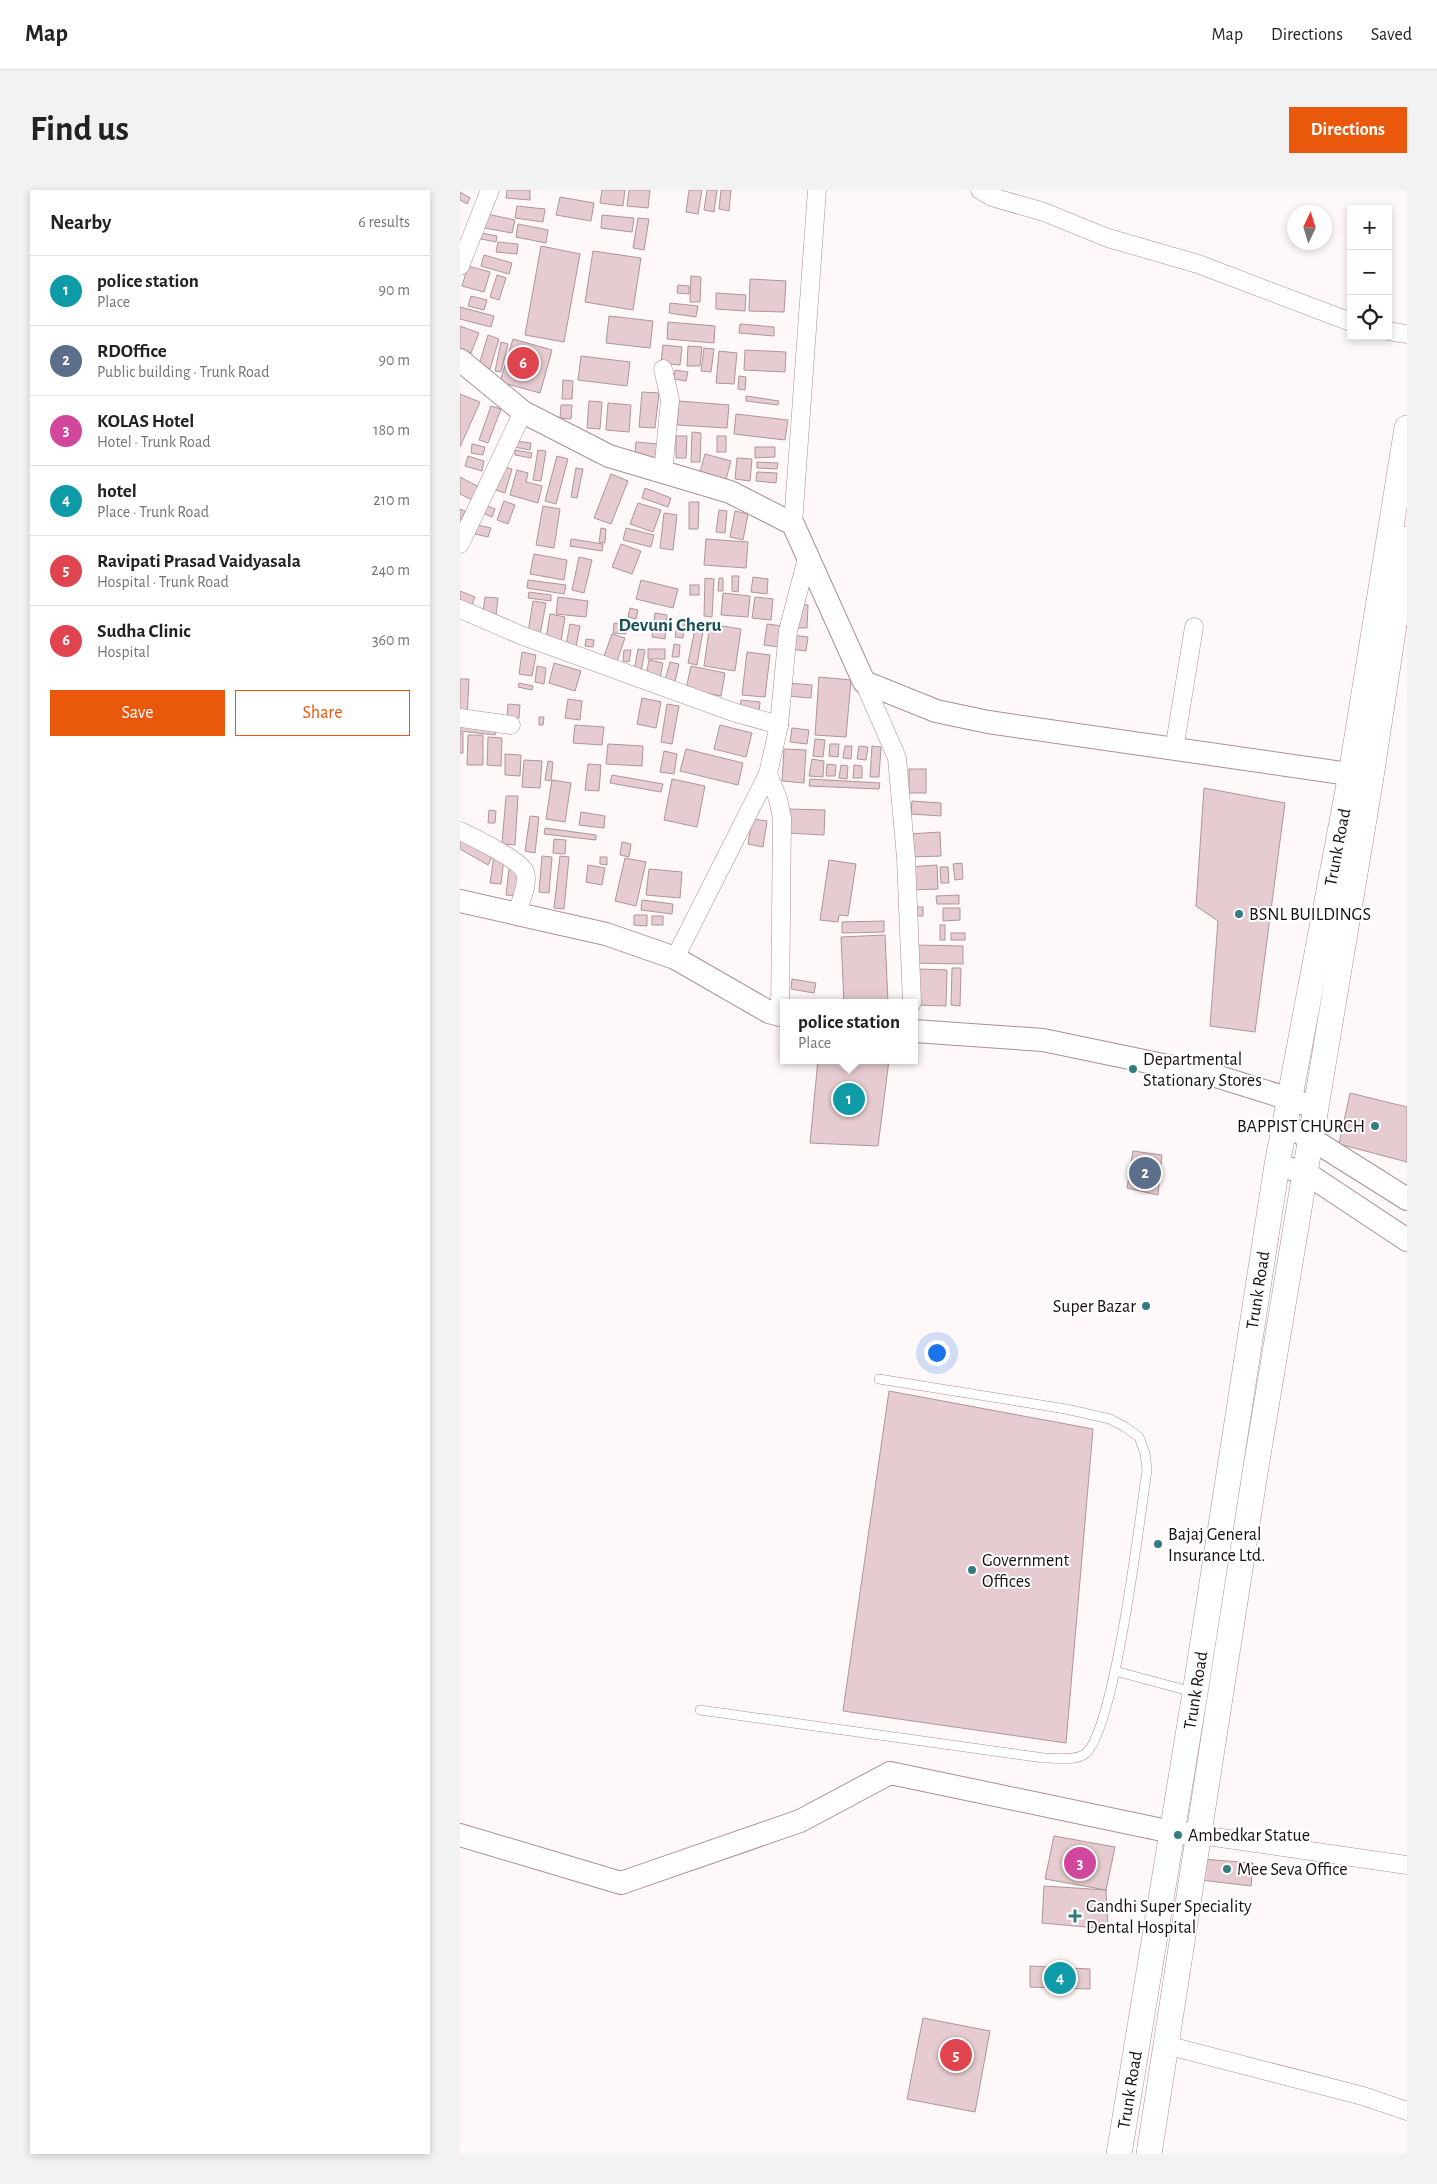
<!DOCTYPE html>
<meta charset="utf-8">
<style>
:root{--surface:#fff;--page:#f2f2f2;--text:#222;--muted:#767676;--line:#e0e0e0;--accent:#ea580c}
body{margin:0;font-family:"Alegreya Sans",sans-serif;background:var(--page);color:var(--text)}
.controls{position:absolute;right:15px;top:15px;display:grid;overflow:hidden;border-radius:0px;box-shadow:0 2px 8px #0003}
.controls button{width:45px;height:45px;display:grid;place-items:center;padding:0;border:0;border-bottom:1px solid var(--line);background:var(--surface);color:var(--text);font:25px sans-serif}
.compass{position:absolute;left:827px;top:15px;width:45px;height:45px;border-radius:50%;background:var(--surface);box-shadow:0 2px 8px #0003;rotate:4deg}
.you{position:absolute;left:476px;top:1162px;width:18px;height:18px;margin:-12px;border:4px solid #fff;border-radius:50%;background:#1a73e8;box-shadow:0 0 0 8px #1a73e833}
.badge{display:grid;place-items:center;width:32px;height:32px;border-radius:50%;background:var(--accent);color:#fff;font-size:16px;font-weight:700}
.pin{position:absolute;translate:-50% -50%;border:2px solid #fff;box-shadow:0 1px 5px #0006}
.popup{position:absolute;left:320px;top:809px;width:138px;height:65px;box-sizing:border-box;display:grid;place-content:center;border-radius:0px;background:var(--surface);filter:drop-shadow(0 1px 4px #0005);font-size:16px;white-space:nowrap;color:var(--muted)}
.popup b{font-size:19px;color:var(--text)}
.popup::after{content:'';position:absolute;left:50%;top:100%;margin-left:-10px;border:10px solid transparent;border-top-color:var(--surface)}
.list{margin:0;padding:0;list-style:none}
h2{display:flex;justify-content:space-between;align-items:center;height:65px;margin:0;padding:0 20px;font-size:21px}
h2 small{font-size:16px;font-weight:400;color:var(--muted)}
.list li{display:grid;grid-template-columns:32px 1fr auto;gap:15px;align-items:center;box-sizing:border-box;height:70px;padding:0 20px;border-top:1px solid var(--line)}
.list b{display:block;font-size:19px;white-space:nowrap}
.list p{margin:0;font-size:16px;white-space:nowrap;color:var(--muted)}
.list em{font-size:16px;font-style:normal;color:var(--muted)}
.actions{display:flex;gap:10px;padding:15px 20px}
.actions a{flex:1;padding:11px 0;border:1px solid var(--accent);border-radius:0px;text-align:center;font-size:18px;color:var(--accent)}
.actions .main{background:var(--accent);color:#fff}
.icon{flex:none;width:28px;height:28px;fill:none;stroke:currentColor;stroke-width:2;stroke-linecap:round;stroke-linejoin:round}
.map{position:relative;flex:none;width:947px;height:1964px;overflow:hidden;border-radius:0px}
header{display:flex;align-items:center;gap:30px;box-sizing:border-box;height:70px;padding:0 25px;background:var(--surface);border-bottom:1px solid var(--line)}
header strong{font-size:24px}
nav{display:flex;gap:28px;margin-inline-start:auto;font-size:18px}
.intro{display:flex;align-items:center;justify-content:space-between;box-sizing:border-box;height:120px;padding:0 30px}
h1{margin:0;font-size:35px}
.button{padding:12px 22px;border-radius:0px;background:var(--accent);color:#fff;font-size:18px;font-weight:700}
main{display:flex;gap:30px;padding:0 30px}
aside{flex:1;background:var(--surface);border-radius:0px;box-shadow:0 2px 8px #0003}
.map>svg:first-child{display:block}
.building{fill:#e6ccd1;stroke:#ae959a}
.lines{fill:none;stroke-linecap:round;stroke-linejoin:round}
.service-casing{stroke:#a99095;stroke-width:10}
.minor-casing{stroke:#a99095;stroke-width:19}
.tertiary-casing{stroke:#a99095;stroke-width:24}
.secondary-casing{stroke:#a99095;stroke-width:26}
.service{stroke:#fff;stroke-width:9}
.minor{stroke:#fff;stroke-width:18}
.tertiary{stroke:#fff;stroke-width:22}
.secondary{stroke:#fff;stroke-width:25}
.poi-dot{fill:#347c83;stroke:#fff;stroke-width:2}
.labels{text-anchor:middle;stroke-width:4;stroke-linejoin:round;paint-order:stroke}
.street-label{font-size:18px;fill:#180f11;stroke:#fff}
.poi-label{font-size:18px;fill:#180f11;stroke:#fff;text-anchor:start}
.neighbourhood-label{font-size:19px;font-weight:bold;fill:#165257;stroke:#fff}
</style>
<header>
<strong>Map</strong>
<nav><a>Map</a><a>Directions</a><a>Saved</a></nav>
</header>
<div class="intro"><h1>Find us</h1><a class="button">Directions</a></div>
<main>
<aside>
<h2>Nearby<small>6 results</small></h2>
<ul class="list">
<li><span class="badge" style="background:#0f9aa8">1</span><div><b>police station</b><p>Place</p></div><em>90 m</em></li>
<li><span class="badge" style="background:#5c6f8a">2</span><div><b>RDOffice</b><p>Public building · Trunk Road</p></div><em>90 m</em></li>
<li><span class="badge" style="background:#d1479c">3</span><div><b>KOLAS Hotel</b><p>Hotel · Trunk Road</p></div><em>180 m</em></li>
<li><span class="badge" style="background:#0f9aa8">4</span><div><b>hotel</b><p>Place · Trunk Road</p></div><em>210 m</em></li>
<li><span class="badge" style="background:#e0444e">5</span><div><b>Ravipati Prasad Vaidyasala</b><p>Hospital · Trunk Road</p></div><em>240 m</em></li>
<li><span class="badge" style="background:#e0444e">6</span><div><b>Sudha Clinic</b><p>Hospital</p></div><em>360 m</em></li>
</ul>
<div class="actions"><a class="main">Save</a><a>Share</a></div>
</aside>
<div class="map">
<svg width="947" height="1964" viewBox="0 0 947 1964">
<rect width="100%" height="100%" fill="#fef8f9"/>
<!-- building -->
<g class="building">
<path d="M47 0H70V10L46 8Z"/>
<path d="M142 0H165L163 16 140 13Z"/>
<path d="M169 0H190L188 18 167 16Z"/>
<path d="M229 0H242L238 24 226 22Z"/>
<path d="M247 0H257L254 22 244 20Z"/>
<path d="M261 0H271L269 21 259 19Z"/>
<path d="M0 2 10 8 7 14 0 10Z"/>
<path d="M100 7 134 13 131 31 96 25Z"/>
<path d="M57 16 85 19 83 32 55 28Z"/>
<path d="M27 24 55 30 52 43 24 38Z"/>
<path d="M142 25 174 28 172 42 141 38Z"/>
<path d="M178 28 189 29 184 60 173 58Z"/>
<path d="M58 34 88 40 86 53 56 47Z"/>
<path d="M17 42 37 46 36 52 16 48Z"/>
<path d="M38 52 58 54 57 64 36 62Z"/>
<path d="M81 56 120 64 104 152 65 145Z"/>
<path d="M133 61 181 68 173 120 125 112Z"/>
<path d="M24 65 52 73 49 84 21 76Z"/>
<path d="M8 76 30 82 24 102 2 96Z"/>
<path d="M37 85 46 88 39 110 30 107Z"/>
<path d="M231 86 241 87 240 112H230Z"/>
<path d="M290 89 326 91 324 122 289 121Z"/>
<path d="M218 95 229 96V104L217 103Z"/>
<path d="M256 103 286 105 285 121 256 119Z"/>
<path d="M11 106 27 110 24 120 8 116Z"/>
<path d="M210 113 238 116 236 127 209 123Z"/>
<path d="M0 117 34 126 31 137 0 129Z"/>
<path d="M149 126 193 131 190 158 146 153Z"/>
<path d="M208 132 255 136 254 153 207 149Z"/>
<path d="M280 134 314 137V146L279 143Z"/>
<path d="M0 136 19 143 11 163 0 158Z"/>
<path d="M28 145 39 149 30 179 19 175Z"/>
<path d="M53 149 92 160 80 203 40 192Z"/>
<path d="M41 152 48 154 41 182 35 181Z"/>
<path d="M203 155 222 157 220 175 201 173Z"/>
<path d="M228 156 242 157 240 176H227Z"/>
<path d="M244 158 254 159 251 182 241 181Z"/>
<path d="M285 160 326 162 325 182 284 180Z"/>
<path d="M259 161 277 163 274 194 256 193Z"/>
<path d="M121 166 170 172 167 196 118 190Z"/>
<path d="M215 180 228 182 226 191 214 189Z"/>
<path d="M279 186 286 187 285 200 278 199Z"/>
<path d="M103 190 113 191 112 209H102Z"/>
<path d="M182 202 199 203 195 238 179 237Z"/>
<path d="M0 204 20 212 0 257Z"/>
<path d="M286 206 319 211 318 215 286 211Z"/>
<path d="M129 211 142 212 140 239 127 238Z"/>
<path d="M219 211 269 215 267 238 217 235Z"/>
<path d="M148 213 171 215 169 242 146 240Z"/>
<path d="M101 215H112L111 229 100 228Z"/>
<path d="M31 216 41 219 28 253 19 250Z"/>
<path d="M276 224 328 230 325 250 274 244Z"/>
<path d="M232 242 241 243 240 272H231Z"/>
<path d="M216 246H227L226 268H216Z"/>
<rect x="257" y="246" width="9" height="16"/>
<path d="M55 251 71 253 70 260 54 257Z"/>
<path d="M176 252 199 254 198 269 175 266Z"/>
<path d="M12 254 25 257 23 265 11 263Z"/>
<path d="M295 257H315V267L295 268Z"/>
<path d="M55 260 72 263 71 268 55 265Z"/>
<path d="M78 260 86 261 81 291 73 290Z"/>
<path d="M245 264 271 271 265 293 239 286Z"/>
<path d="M8 266 24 271 22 281 5 276Z"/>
<path d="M97 266 108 269 96 314 85 311Z"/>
<path d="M277 268 292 269 290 291 275 289Z"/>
<path d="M297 272 318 273 317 279 297 278Z"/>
<path d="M42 276 52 279 45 303 35 300Z"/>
<path d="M116 278 123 279 117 308 111 307Z"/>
<path d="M57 280 68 283 66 292 82 296 78 313 50 305Z"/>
<path d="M297 282 317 283 316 293 296 291Z"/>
<path d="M151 284 168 291 151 334 134 328Z"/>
<path d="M0 287 19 297 12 310 0 304Z"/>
<path d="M185 298 211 308 208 317 182 308Z"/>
<path d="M44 311 55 315 48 334 37 330Z"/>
<path d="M229 312H239L238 339H229Z"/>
<path d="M178 313 201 320 193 342 170 334Z"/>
<path d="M25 315 35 319 32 327 21 322Z"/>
<path d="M83 316 100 319 94 358 76 355Z"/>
<path d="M0 319 5 321 0 333Z"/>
<path d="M259 320 267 321 265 343 256 342Z"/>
<path d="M275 321 288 324 283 350 270 347Z"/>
<path d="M204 323 217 325 213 360 200 358Z"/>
<path d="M18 335 31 338 28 347 15 344Z"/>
<path d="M141 338 146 339 145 353 139 352Z"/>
<path d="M166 338 194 345 191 357 163 350Z"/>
<path d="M111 349 143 354 142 361 110 356Z"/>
<path d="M246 349 288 352 286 378 244 375Z"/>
<path d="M161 354 181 361 172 384 152 377Z"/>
<path d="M74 364 107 370 104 390 70 384Z"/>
<path d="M119 367 132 370 124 403 112 400Z"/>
<path d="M272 386H279L278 402 272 401Z"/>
<path d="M293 387 308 389 307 404 291 402Z"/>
<path d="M245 388 254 389 252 427 244 426Z"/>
<path d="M259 388H263V401H258Z"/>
<path d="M68 390 106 395 104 404 67 398Z"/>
<path d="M181 390 218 399 213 418 176 409Z"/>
<rect x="230" y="395" width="9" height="10"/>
<path d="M0 401 15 407 11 418 0 414Z"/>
<path d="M69 402 91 405V411L68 408Z"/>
<path d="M263 403 290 406 288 427 261 425Z"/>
<path d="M25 407 38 408 36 425 23 423Z"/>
<path d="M98 407 128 411 126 427 96 424Z"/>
<path d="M295 407 313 409 311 430 292 428Z"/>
<path d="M73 411 86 413 80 445 68 443Z"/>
<path d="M336 414 348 415 347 438H336Z"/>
<path d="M170 418 178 420 176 429 168 427Z"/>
<path d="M195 423 207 425 205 449 192 447Z"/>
<path d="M90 424 105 427 101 452 86 449Z"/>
<path d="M218 429 225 430 223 448 215 447Z"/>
<path d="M154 433 167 434 166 444 153 443Z"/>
<path d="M110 434 120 436 116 457 106 455Z"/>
<path d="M236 434 244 435 237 475 228 473Z"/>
<path d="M250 434 281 439 275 481 244 476Z"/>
<path d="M307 434 323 436 320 457 304 455Z"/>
<path d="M152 444 165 448 156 474 143 469Z"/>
<path d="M332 445 348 447 346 461 330 459Z"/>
<path d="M126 449 134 450 133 457 125 456Z"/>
<path d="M214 454 220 455 219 467H212Z"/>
<path d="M178 459 185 460 181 482 174 481Z"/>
<rect x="188" y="459" width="17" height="10"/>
<path d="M164 460H171L169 472 163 471Z"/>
<path d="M62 462 76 465 72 486 59 484Z"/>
<path d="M287 462 310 465 305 507 282 505Z"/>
<path d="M189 470 203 473 200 488 186 486Z"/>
<path d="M210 472 219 474 215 492 205 490Z"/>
<path d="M94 473 121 481 115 501 89 493Z"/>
<path d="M77 476 86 478 84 494 75 492Z"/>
<path d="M231 476 265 483 261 506 226 499Z"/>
<path d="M359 487 391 490 386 547 355 545Z"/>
<path d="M0 489H9L7 527 0 526Z"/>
<path d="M59 493 73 496 72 500 58 497Z"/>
<path d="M328 493 352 495 351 508 327 506Z"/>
<path d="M182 508 201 512 196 538 177 534Z"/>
<path d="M108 509 122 511 120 530 105 528Z"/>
<path d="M281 510 300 512 299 522 280 520Z"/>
<path d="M48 514 60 515 59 528 47 527Z"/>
<path d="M207 514 219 516 212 554 201 552Z"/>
<path d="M79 527H84L83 535H79Z"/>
<path d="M0 534 36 538 35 545 0 541Z"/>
<path d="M115 535 144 537 142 555 113 553Z"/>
<path d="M260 535 292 543 286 567 254 559Z"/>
<path d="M332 538 349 540 347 554 330 552Z"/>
<rect x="0" y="543" width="3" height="20"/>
<path d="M8 545H23V575H7Z"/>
<path d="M28 547 42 548 41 576 27 575Z"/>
<path d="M355 549 365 550 363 567 353 566Z"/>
<path d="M148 554 183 556 182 576 146 574Z"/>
<path d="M370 554H379L378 567 369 566Z"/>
<path d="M385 556H392L391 569 383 568Z"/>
<path d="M399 556 408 557 406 570 397 569Z"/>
<path d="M412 556 421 557 419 587H410Z"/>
<path d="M226 559 283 573 278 595 220 581Z"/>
<path d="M324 559 346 560 344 593 322 591Z"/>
<path d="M204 561 217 564 214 584 200 582Z"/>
<path d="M45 564 61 565 60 586 45 585Z"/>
<path d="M352 569 364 571 363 587 349 586Z"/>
<path d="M64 570 82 571 80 598 62 597Z"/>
<path d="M88 571 93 572 91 591 85 590Z"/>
<path d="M128 574 141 575 139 601 125 600Z"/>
<path d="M367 574 376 575 375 586H366Z"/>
<path d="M381 575 388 576 387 589 379 588Z"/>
<path d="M394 575 402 576V588H393Z"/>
<rect x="449" y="579" width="17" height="24"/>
<path d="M152 585 203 594 201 602 150 593Z"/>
<path d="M212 589 245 596 237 637 204 630Z"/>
<path d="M350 589 420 593 419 599 349 596Z"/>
<path d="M92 590 111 593 105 632 86 629Z"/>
<path d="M744 598 825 613 795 842 750 836 758 731 736 716Z"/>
<path d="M46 606H58L55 655 42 654Z"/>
<path d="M452 611 481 613V626L451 624Z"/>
<path d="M328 619 365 620 364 645 327 643Z"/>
<path d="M29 620 36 621 35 633H28Z"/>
<path d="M121 622 145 626 144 638 119 635Z"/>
<path d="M70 626 79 627 75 663 65 661Z"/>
<path d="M292 629 307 631 303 657 288 654Z"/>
<path d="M85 638 136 645V650L84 644Z"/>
<path d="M480 642 481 666 451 667 450 644Z"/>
<path d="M0 649 32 667 28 675 0 659Z"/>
<path d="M94 649 106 650 105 664 93 663Z"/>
<path d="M162 652 171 654 169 667 160 665Z"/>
<path d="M34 666 44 668 41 694 30 693Z"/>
<path d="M82 666 92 667 89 703 79 702Z"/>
<path d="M100 666 109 667 104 719 94 718Z"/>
<path d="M140 667H147V675L140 674Z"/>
<path d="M165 668 186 672 176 716 155 711Z"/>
<path d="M369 670 396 674 388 726 379 725 378 732 360 730Z"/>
<path d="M502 673 503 689 495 690 493 674Z"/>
<path d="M128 675 145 678 142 695 126 692Z"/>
<path d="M477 675 478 699 450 700 449 677Z"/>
<path d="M480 677H488L489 693H481Z"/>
<path d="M49 679 60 680 58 706 46 705Z"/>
<path d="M189 679 222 682 220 708 186 705Z"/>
<path d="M499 705V714H477L476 706Z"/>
<path d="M182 710 213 714 212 724 181 720Z"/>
<rect x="452" y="717" width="11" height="9"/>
<path d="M483 718H500V730L483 731Z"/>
<path d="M174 725H187V736L174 735Z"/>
<rect x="192" y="726" width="11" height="9"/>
<path d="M424 731V742L382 743V732Z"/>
<rect x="480" y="735" width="5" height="15"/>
<rect x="491" y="743" width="14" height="7"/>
<path d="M425 745 428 813H384L381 747Z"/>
<path d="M454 755 503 756V774L453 773Z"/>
<path d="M492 778H501L500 816 491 815Z"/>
<path d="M459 779 487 780 486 816 457 815Z"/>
<path d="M332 789 356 793 354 803 331 799Z"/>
<path d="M358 870H429L418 956 350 953Z"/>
<path d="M890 903 947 917V972L879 954Z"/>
<path d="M673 961 702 965 698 1005 667 998Z"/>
<path d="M429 1201 633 1239 606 1553 383 1521Z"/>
<path d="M594 1646 655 1657 646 1700 585 1689Z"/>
<path d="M742 1669 793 1673 791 1696 741 1690Z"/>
<path d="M584 1696 646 1700 648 1739 582 1733Z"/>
<path d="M570 1776 630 1779V1799L570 1797Z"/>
<path d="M463 1828 530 1841 515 1922 447 1909Z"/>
</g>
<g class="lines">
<!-- service casing -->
<g class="service-casing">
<g id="service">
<path d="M655 1481 733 1502"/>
<path d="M240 1520 584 1568C596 1568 616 1571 625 1564 655 1541 680 1326 687 1280L685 1263 679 1247 665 1237 650 1229 606 1219 419 1189"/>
</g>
</g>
<!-- minor casing -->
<g class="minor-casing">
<g id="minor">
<path d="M520 0 532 7 584 22 648 48 738 74 891 132"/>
<path d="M0 76 30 0"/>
<path d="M928 141 947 144"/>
<path d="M203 282 210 210 203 179"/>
<path d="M333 334 357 0"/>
<path d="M0 354 63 222"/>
<path d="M0 419 63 446 273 522 319 535"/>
<path d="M404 492 437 568 446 668 452 813"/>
<path d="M0 528 51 535"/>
<path d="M714 560 734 437"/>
<path d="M308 584 318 609 322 628 320 825"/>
<path d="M0 641C13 647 60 670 65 682 69 694 60 712 57 724"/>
<path d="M215 768 308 584 319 535 328 441 347 368"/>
<path d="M740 1645 947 1675"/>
<path d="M706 1855 903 1906 947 1921"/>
</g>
</g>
<!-- tertiary casing -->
<g class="tertiary-casing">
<g id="tertiary">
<path d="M0 170 63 222 149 266 270 302 333 334 404 492 476 521 528 532 910 587"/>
<path d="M0 711 146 744 215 768 309 822 324 826"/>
<path d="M454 841 583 850 756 886 855 917"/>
<path d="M824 935 850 948 947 1009"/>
<path d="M817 975 846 983 947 1050"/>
<path d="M0 1645 161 1693 340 1631 430 1583 712 1642 740 1645"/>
</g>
</g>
<!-- secondary casing -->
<g class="secondary-casing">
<g id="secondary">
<path id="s1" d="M659 1964 735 1503 817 975 891 584 947 238"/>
<path d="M689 1964 795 1283 911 587 947 349"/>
</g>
</g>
<!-- service -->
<use href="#service" class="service"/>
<!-- minor -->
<use href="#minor" class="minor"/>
<!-- tertiary -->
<use href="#tertiary" class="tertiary"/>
<!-- secondary -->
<use href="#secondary" class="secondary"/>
</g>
<!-- markers -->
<g class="poi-dot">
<circle cx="779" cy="724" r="5"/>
<circle cx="673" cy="879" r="5"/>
<circle cx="915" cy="936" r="5"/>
<circle cx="686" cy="1116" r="5"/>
<circle cx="698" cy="1354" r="5"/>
<circle cx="512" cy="1380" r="5"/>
<circle cx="718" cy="1645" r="5"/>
<circle cx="767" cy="1679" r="5"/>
<path d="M612.5 1718.5h5v5h5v5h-5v5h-5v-5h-5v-5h5z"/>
</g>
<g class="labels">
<!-- street labels -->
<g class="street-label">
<text dy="6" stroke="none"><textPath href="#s1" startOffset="1325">Trunk Road</textPath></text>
<text dy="6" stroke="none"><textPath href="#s1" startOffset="875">Trunk Road</textPath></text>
<text dy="6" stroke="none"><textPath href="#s1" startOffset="470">Trunk Road</textPath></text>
<text dy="6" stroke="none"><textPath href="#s1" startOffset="65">Trunk Road</textPath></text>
</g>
<!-- poi labels -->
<g class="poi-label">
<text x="789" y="730">BSNL BUILDINGS</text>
<text x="683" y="875">Departmental<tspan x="683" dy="21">Stationary Stores</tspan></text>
<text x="905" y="942" text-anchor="end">BAPPIST CHURCH</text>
<text x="676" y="1122" text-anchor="end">Super Bazar</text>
<text x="708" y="1350">Bajaj General<tspan x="708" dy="21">Insurance Ltd.</tspan></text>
<text x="522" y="1376">Government<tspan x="522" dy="21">Offices</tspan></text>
<text x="728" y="1651">Ambedkar Statue</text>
<text x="777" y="1685">Mee Seva Office</text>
<text x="626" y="1722">Gandhi Super Speciality<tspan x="626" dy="21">Dental Hospital</tspan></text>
</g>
<!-- neighbourhood labels -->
<g class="neighbourhood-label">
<text x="210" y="441">Devuni Cheru</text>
</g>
</g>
</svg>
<div class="controls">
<button>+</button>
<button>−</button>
<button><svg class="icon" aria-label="locate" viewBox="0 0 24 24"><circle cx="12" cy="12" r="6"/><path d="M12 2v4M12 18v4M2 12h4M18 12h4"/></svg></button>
</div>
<svg class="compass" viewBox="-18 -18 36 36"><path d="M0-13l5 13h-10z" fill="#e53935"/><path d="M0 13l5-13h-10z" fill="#767676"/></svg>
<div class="you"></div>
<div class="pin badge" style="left:389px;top:909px;background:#0f9aa8">1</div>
<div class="popup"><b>police station</b>Place</div>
<div class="pin badge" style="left:685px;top:983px;background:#5c6f8a">2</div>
<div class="pin badge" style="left:620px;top:1673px;background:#d1479c">3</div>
<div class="pin badge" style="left:600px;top:1788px;background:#0f9aa8">4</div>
<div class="pin badge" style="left:496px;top:1865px;background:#e0444e">5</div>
<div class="pin badge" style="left:63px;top:173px;background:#e0444e">6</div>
</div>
</main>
